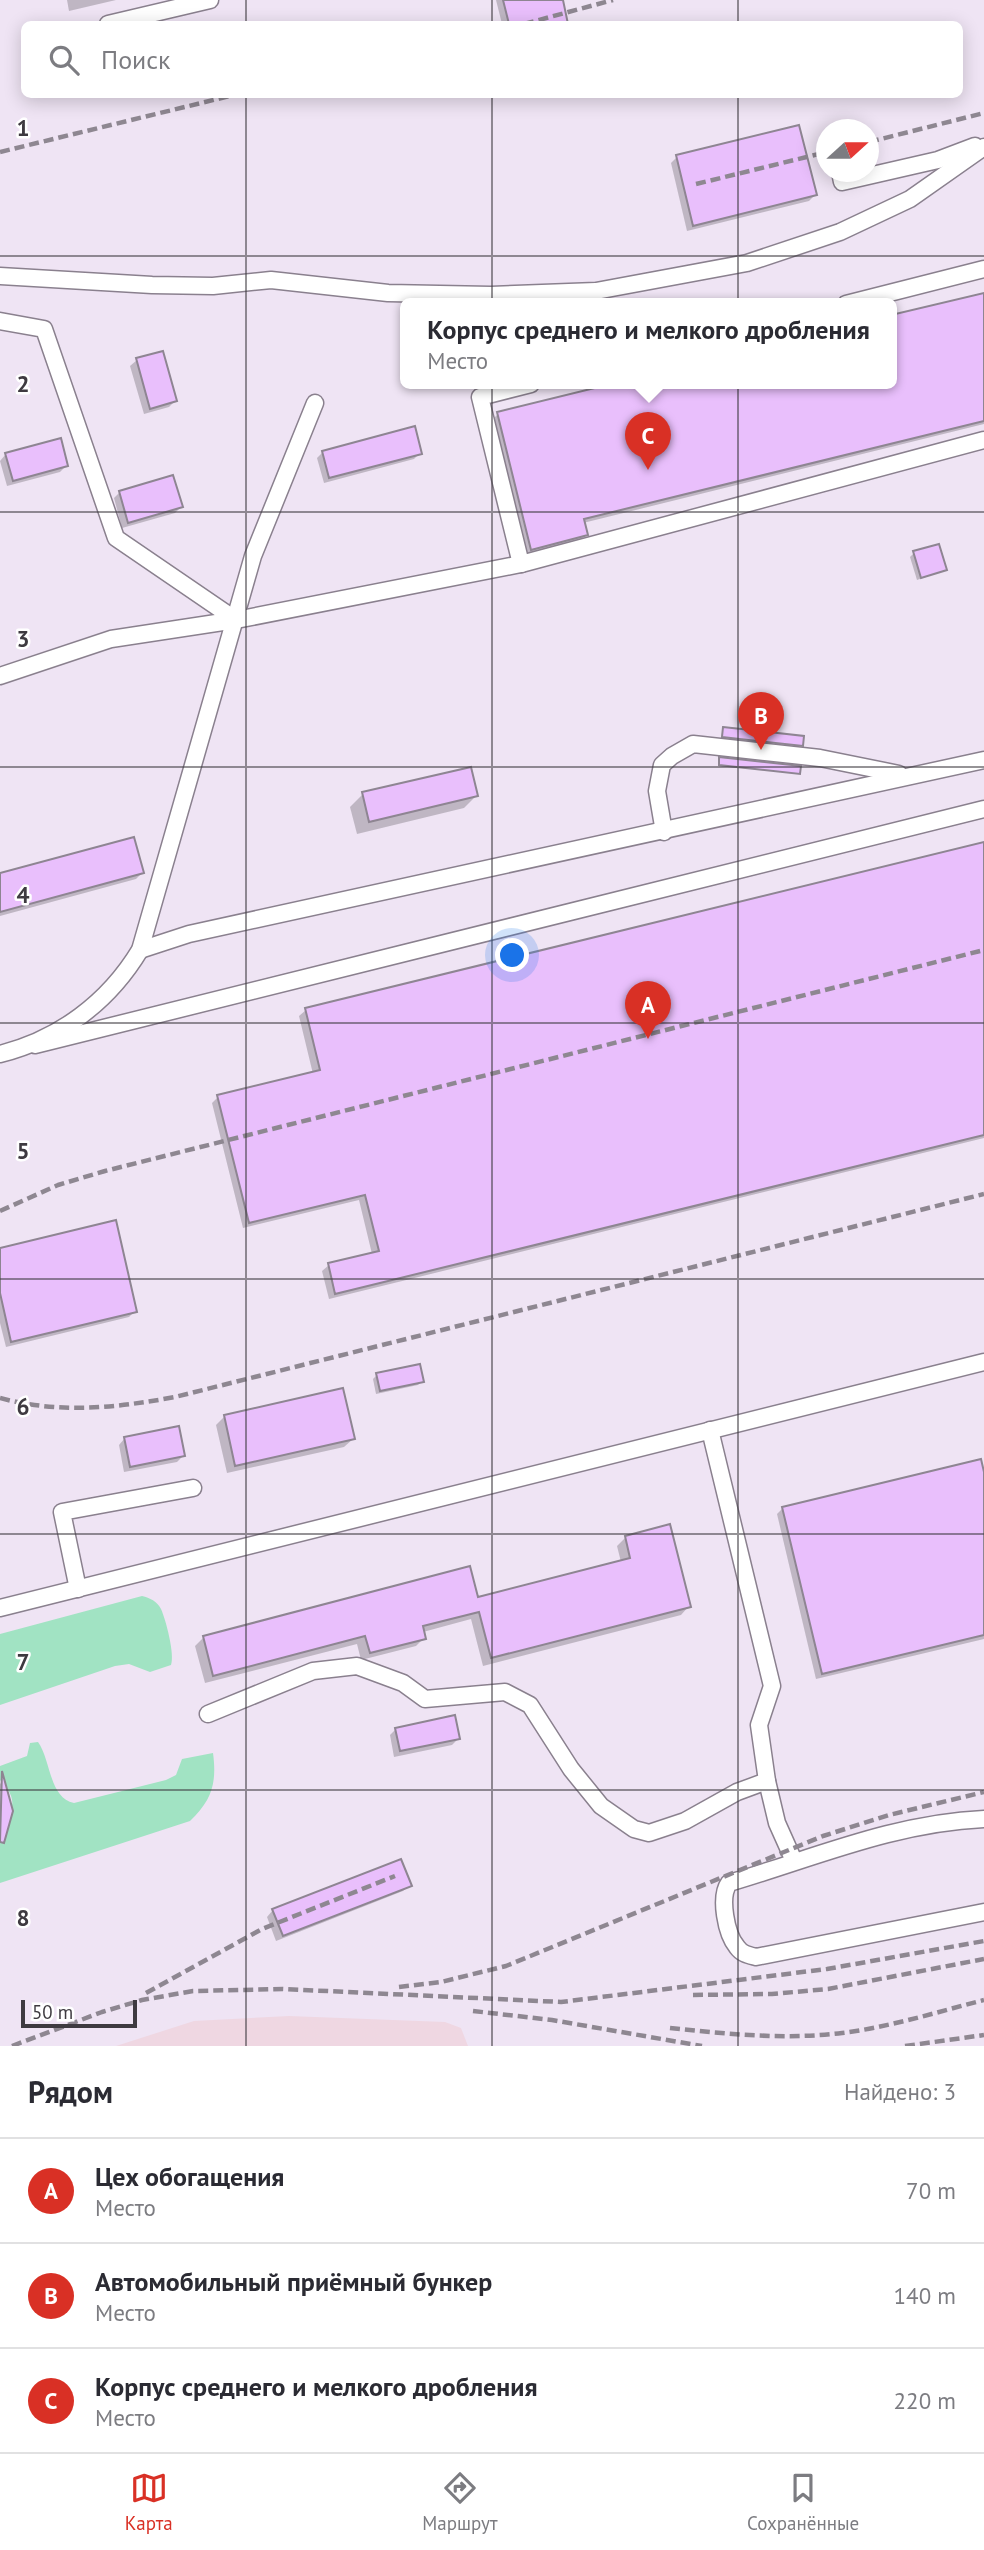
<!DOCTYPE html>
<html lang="ru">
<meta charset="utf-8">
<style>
:root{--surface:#fff;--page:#f7f7f7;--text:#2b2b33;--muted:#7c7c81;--line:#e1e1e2;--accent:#d93025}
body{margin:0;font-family:"PT Sans",sans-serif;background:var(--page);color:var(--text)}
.compass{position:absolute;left:816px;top:119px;width:63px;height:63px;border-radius:50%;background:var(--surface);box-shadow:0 4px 18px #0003;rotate:69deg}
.scale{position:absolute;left:21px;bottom:18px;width:116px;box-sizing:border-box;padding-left:7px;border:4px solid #3e3a40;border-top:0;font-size:19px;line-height:24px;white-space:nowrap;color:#3e3a40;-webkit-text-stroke:5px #fff;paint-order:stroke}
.you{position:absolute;left:513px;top:956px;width:24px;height:24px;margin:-18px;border:5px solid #fff;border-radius:50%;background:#1a73e8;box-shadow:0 0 0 10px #1a73e833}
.badge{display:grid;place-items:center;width:46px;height:46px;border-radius:50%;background:var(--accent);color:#fff;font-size:23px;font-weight:700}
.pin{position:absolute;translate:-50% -58px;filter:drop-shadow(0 2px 4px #0008)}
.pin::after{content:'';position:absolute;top:37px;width:24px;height:21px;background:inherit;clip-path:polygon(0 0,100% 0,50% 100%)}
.popup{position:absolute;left:400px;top:298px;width:497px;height:91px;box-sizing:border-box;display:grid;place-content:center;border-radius:10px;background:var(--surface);filter:drop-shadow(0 2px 5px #0005);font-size:23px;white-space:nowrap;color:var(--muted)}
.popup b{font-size:26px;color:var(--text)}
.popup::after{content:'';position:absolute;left:50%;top:100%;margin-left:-14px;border:14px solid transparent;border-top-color:var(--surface)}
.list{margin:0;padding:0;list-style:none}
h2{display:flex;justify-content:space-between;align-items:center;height:91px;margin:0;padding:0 28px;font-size:30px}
h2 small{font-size:23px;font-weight:400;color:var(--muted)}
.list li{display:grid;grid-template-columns:46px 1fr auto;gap:21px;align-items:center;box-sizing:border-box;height:105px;padding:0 28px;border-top:2px solid var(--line)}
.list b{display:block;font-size:26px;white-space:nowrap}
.list p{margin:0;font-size:23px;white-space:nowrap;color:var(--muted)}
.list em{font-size:23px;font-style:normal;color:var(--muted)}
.icon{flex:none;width:38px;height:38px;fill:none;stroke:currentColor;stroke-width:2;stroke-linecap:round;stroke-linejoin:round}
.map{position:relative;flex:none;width:984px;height:2046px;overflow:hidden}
.search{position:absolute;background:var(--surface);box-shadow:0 4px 18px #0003;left:21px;right:21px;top:21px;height:77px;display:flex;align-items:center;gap:18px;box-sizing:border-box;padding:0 24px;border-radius:10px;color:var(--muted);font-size:26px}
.sheet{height:406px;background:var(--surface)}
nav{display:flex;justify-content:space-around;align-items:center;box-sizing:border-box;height:98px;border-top:2px solid var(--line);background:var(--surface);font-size:19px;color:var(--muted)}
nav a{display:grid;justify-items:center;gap:4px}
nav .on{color:var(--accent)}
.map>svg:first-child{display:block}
.industrial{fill:#efd7e2}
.green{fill:#a1e3c3}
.shadow{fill:#0003}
.building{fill:#e9bffc;stroke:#8e8592;stroke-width:2}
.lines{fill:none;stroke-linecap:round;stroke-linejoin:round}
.minor-casing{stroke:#8a808e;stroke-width:19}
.minor{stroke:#fff;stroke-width:16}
.rail{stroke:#8e8791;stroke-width:4.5;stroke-dasharray:10 5;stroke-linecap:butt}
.grid{fill:none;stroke:#3e3a40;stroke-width:2;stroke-opacity:0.55}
.grid-label{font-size:23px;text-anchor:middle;font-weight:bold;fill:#3e3a40;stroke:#fff;stroke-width:5;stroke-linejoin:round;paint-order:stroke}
</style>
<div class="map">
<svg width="984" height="2046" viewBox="0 0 984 2046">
<rect width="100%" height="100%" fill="#efe4f4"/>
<!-- industrial -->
<path class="industrial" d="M289 2016 445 2022 461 2028 468 2046H116L194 2021Z"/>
<!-- green -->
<g class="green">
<path d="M142 1596C150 1598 157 1601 161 1609 166 1620 175 1655 171 1665L150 1672 129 1664 115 1666 0 1705V1634Z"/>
<path d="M38 1742C51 1760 49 1798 74 1803L166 1780 176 1775 182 1759 213 1753C217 1783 212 1800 190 1821L0 1883C0 1869 0 1851 0 1837 5 1813 25 1806 0 1780V1766L27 1756 30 1743Z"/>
</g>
<!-- shadow -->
<g class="shadow">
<path d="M67 0H116L69 11Z"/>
<path d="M496 0H561L567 24H502Z"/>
<path d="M677 157 815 195 809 201 687 231 671 163Z"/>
<path d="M984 294V424L583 523 586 535 580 541 525 555 492 420 498 414 891 384Z"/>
<path d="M137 360 175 401 169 407 144 414 130 366Z"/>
<path d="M323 452 420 453 414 459 324 483 317 458Z"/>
<path d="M6 454 66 466 60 472 7 486 0 461Z"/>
<path d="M120 492 181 507 175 513 122 528 114 498Z"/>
<path d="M914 553 945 570 917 580 910 557Z"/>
<path d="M723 729 801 745 721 737Z"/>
<path d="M720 759 798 773 718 766Z"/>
<path d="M363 794 476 796 464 808 357 834 350 807Z"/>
<path d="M984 844V1138L329 1299 322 1271 329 1265 372 1254 359 1200 243 1228 212 1103 218 1097 313 1074 299 1016 306 1010Z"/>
<path d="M142 873 136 879 0 916V875Z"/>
<path d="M0 1250 135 1311 129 1317 6 1347 0 1323Z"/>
<path d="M377 1375 422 1381 418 1385 376 1394 373 1379Z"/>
<path d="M224 1417 353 1439 344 1447 227 1473 216 1425Z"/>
<path d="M125 1438 183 1456 177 1462 124 1472 119 1445Z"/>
<path d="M984 1479V1639L816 1679 777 1514 783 1508Z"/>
<path d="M626 1537 689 1606 681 1615 483 1666 471 1619 423 1632 424 1638 416 1646 361 1660 357 1644 205 1683 195 1646 204 1637 477 1599 621 1562 617 1546Z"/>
<path d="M396 1729 458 1739 452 1745 394 1757 390 1735Z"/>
<path d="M0 1783 7 1791 0 1832Z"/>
<path d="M410 1885 403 1891 276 1941 267 1917 273 1910Z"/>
</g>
<!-- building -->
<g class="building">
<path d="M503 0H563L568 24H509Z"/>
<path d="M799 125 817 195 693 226 676 155Z"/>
<path d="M984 293V421L584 519 588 535 531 550 497 412 611 384H891V315Z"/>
<path d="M163 351 177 401 150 409 136 358Z"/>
<path d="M415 426 422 454 329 478 322 451Z"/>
<path d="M61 438 68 466 13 481 5 453Z"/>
<path d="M173 475 183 507 128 523 119 491Z"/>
<path d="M939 544 947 570 921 578 913 551Z"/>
<path d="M723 727 804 736 803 746 722 737Z"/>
<path d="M719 757 801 766 800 774 719 765Z"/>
<path d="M471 767 478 796 369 822 362 792Z"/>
<path d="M134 837 144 873 0 912V873Z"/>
<path d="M984 842V1135L335 1294 328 1263 379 1251 365 1195 249 1223 217 1095 320 1070 305 1008Z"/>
<path d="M116 1220 137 1312 11 1342 0 1293V1248Z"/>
<path d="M420 1364 424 1382 380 1391 376 1373Z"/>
<path d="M343 1388 355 1439 235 1466 224 1415Z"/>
<path d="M179 1426 185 1456 130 1467 124 1437Z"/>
<path d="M981 1459 984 1472V1635L822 1674 782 1507Z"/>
<path d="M670 1524 691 1607 491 1658 479 1612 423 1626 426 1639 370 1653 365 1636 213 1676 203 1636 470 1566 478 1597 630 1558 625 1536Z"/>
<path d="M455 1715 460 1739 400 1751 395 1728Z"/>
<path d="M2 1771 13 1811 4 1843 0 1842Z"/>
<path d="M401 1859 412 1886 283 1936 272 1909Z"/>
</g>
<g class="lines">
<!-- minor casing -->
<g class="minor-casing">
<g id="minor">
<path d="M108 24 210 0"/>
<path d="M840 172 842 182 938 160 975 146"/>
<path d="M0 276 152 285 213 286 271 280 388 293 491 295 596 291 747 263 840 232 910 199 984 147"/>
<path d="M846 304 984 269"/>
<path d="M0 321 44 329 116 538 236 620"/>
<path d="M521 564 480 397 531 384"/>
<path d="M0 676 111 639 236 620 521 564 984 440"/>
<path d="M664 832 657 791 662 765 672 756 693 744 820 758 899 774"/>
<path d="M140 950 189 934 984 760"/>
<path d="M35 1045 984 809"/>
<path d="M0 1054C59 1039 108 1003 140 950L253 556 315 403"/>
<path d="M78 1589 62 1512 193 1488"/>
<path d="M0 1608 984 1362"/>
<path d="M208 1714 313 1671 357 1666 403 1683 425 1699 505 1692 530 1705 571 1769 601 1806 634 1829 649 1833 685 1821 737 1792 767 1781 759 1725 772 1686 710 1430"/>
<path d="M767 1781 777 1823 794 1861"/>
<path d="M984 1819C894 1823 814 1858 729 1883 719 1897 726 1934 737 1947 742 1954 748 1955 756 1957L984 1912"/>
</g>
</g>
<!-- minor -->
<use href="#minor" class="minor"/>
<!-- rail -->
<g class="rail">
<path d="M524 24 613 0"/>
<path d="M869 142 984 113"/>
<path d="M0 152 238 94"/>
<path d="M696 184 827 152"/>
<path d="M0 1211 58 1185 105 1171 984 950"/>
<path d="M0 1398C60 1414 115 1408 175 1397L984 1194"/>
<path d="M399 1987 441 1982 506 1966 823 1836 889 1815 984 1792"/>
<path d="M146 1993 262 1929 395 1876"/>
<path d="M693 1995 772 1994 828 1989 984 1959"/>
<path d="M473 2011 552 2020 702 2046"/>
<path d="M670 2028C727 2034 785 2040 842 2033 890 2027 937 2012 984 2000"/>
<path d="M12 2046 102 2012 142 2000 193 1991 283 1989 561 2002 827 1969 984 1941"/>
<path d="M905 2046 984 2035"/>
</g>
</g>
<!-- grid -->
<path class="grid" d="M246 0V24M492 0V24M738 0V24M246 94V2046M492 94V2046M738 94V2046M0 256H984M0 512H984M0 767H984M0 1023H984M0 1279H984M0 1534H984M0 1790H984"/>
<g class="grid-label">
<text x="23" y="136">1</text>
<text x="23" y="392">2</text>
<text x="23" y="647">3</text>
<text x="23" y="903">4</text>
<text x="23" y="1159">5</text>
<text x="23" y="1415">6</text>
<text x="23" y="1670">7</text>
<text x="23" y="1926">8</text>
</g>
</svg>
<svg class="compass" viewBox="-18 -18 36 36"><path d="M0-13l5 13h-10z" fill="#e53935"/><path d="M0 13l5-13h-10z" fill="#7c7c81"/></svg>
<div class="scale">50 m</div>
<div class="you"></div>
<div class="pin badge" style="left:648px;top:1039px">A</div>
<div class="pin badge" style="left:761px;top:750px">B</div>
<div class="pin badge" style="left:648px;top:470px">C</div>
<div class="popup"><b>Корпус среднего и мелкого дробления</b>Место</div>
<div class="search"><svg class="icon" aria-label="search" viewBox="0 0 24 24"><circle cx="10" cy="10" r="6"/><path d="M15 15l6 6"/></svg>Поиск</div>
</div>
<section class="sheet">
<h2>Рядом<small>Найдено: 3</small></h2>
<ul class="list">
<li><span class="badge">A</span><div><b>Цех обогащения</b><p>Место</p></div><em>70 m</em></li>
<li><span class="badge">B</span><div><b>Автомобильный приёмный бункер</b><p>Место</p></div><em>140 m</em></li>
<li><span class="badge">C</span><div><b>Корпус среднего и мелкого дробления</b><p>Место</p></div><em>220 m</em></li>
</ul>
</section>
<nav>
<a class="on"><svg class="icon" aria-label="map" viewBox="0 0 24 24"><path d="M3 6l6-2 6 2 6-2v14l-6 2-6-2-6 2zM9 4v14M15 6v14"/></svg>Карта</a>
<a><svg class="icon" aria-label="directions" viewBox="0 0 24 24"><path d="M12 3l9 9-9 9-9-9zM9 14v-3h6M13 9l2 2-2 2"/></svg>Маршрут</a>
<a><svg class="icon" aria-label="saved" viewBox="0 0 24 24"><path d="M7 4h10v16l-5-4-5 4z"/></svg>Сохранённые</a>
</nav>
